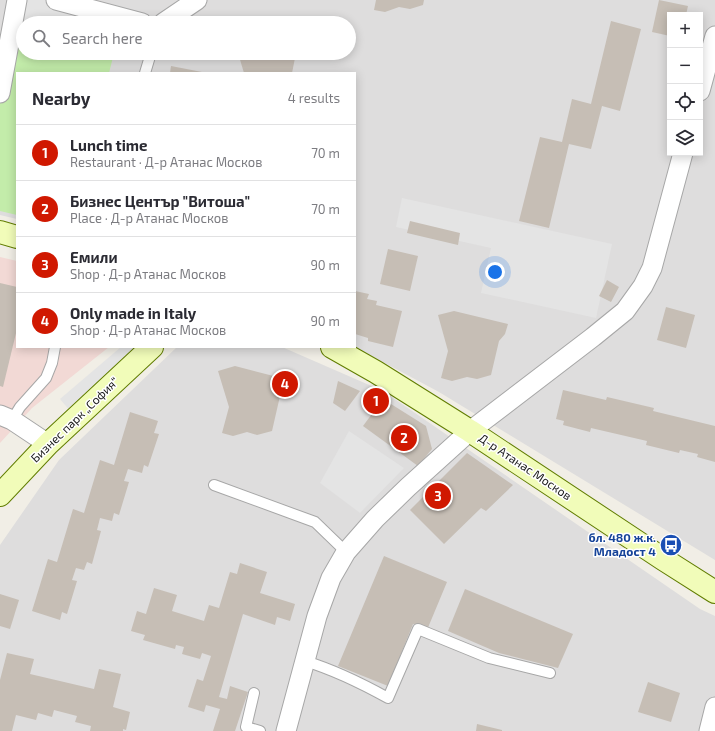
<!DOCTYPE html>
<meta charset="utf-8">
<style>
:root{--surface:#fff;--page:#f2f2f3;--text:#2b2b33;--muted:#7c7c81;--line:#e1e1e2;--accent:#d01800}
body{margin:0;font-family:"Exo 2",sans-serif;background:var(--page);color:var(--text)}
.controls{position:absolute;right:12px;top:12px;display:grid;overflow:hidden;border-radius:0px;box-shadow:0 2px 10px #0003}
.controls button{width:36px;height:36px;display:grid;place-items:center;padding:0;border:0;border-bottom:1px solid var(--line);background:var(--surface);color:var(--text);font:20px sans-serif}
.you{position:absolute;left:495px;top:272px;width:14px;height:14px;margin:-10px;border:3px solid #fff;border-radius:50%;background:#1a73e8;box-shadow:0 0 0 6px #1a73e833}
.badge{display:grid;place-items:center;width:26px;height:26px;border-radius:50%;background:var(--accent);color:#fff;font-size:13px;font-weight:700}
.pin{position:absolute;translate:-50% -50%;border:2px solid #fff;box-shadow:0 1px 4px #0006}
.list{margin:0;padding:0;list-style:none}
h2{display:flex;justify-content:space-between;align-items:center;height:52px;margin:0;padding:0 16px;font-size:17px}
h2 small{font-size:13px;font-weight:400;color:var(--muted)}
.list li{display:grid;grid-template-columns:26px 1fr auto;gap:12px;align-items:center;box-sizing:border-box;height:56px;padding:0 16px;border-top:1px solid var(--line)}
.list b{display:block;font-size:15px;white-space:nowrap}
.list p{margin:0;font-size:13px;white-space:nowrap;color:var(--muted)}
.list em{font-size:13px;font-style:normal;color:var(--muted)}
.icon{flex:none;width:22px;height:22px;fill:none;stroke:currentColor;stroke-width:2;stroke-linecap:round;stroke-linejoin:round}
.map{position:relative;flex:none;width:715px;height:731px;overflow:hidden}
.search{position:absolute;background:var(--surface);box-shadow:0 2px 10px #0003;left:16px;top:16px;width:340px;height:44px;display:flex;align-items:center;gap:10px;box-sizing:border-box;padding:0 14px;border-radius:22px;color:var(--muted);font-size:15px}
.panel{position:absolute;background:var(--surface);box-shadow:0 2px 10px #0003;left:16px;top:72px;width:340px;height:276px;border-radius:0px}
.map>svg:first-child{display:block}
.residential{fill:#dedddd;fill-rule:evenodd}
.commercial{fill:#f2d9d5}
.grass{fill:#c3ecaa}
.parking{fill:#e4e4e4}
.building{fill:#c6beb5}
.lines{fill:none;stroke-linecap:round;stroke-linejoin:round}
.lane-casing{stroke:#a7a7a7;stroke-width:12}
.street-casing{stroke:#a7a7a7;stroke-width:21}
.secondary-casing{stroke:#617d01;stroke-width:24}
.lane{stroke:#fff;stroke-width:10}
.street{stroke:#fff;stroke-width:19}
.secondary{stroke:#f1fcb9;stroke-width:22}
.labels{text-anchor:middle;stroke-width:3;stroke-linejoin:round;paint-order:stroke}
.street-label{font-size:12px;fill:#202020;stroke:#fff}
.transit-label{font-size:12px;font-weight:bold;fill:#164399;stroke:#fff;text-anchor:end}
</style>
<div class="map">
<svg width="715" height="731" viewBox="0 0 715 731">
<rect width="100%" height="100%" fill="#f1eee6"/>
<!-- residential -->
<g class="residential">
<path d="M0 0H715V560L439 392 355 347V73H17V219L0 215ZM670 15H700V153H670ZM23 23H349V53H23Z"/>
<path d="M177 347H282L383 391 700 609 715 616V731H0V545L59 460Z"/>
</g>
<!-- commercial -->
<path class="commercial" d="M0 257 17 261V347H109L32 408 0 443Z"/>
<!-- grass -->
<path class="grass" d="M14 26 23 28V53H114L109 73H17V215L0 211V104Z"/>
<!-- parking -->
<g class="parking">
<path d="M19 0H49L133 23H23V27L14 25Z"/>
<path d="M402 198 612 244 596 318 481 293 491 248 396 227Z"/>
<path d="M121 347H145L71 412 60 399Z"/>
<path d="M349 431 404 468 360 513 320 483Z"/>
</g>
<!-- building -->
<g class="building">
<path d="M376 0H424L423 5 410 9 399 7 385 12 374 10Z"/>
<path d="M659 0 688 6 686 15H670V36L652 32Z"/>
<path d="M611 21 641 29 620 111 602 106 591 149 569 144 549 228 519 221 540 137 562 142 572 99 591 104Z"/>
<path d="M238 53H300L295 58 292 73H244Z"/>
<path d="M171 66 202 72V73H170Z"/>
<path d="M410 221 460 233 458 245 407 233Z"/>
<path d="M388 249 418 256 410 291 380 284Z"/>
<path d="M607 280 619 287 611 302 599 296Z"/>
<path d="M0 283 17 287V329L3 387 0 386Z"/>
<path d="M355 291 369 294 367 299 377 301 376 305 402 311 393 347 368 341V338L355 334Z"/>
<path d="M666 307 695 315 686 348 657 340Z"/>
<path d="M454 311 508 324 505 334 499 341 491 375 477 379 467 377 452 381 441 378 448 351 438 315Z"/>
<path d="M235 366 289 380 286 390 280 396 272 431 257 435 247 432 233 436 222 433 229 407 218 371Z"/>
<path d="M338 381 360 391 345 411 333 403Z"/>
<path d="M563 390 606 400 607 397 654 408 653 411 715 426V462L697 457 698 454 680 450 679 453 646 445 647 441 591 428 590 432 563 425 564 421 556 419Z"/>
<path d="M383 399 426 426 432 449 418 466 363 426Z"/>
<path d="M130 412 158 421 154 433 159 434 148 467 144 465 142 473 128 469 124 481 129 482 119 515 114 513 112 521 100 518 97 530 101 531 92 564 87 562 84 570 76 568 72 580 77 581 67 614 62 612 60 620 32 611 48 559 57 562 73 509 84 513 100 460 114 465Z"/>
<path d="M467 453 513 485 486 511 481 508 444 544 410 510Z"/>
<path d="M384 556 447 582 427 630 413 624 388 686 338 666Z"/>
<path d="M240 563 267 572 260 593 295 604 290 621 277 617 275 625 243 614 219 697 227 699 230 686 248 692 235 731H213L220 709 206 705 204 712 188 707 197 679 203 681 211 656 202 653 200 659 182 654 184 647 176 645 175 649 143 640 145 635 131 631 137 611 146 614 154 588 177 595 172 611 204 621 209 605 219 608 230 572 237 574Z"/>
<path d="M465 589 573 634 558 668 499 653 448 631Z"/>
<path d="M0 594 19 600 10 629 0 626Z"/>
<path d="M7 653 34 659 30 674 94 689 99 669 121 674 113 707 130 712 126 730 123 729V731H90L91 726 75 722 77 716 54 710 52 717 38 713 36 720 16 715 12 731H0V680Z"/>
<path d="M648 682 680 693 671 722 638 712Z"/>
<path d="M477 724 502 730V731H476Z"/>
</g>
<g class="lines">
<!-- lane casing -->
<g class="lane-casing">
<g id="lane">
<path d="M145 73 151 53"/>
<path d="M12 420 20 407 46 378 52 363 55 347"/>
<path d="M214 485 315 522 346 552"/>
<path d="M305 661C334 670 361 683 388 698L418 629 489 658 550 673"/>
<path d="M254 693 246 727 260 731"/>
</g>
</g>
<!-- street casing -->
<g class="street-casing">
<g id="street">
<path d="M56 0 142 23"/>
<path d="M163 23 197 0"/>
<path d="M700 91 715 36"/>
<path d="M0 93 17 0"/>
<path d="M0 415 12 420 48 444"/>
<path d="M286 731 317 616 331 578 346 552 375 519 408 487 470 431 593 337 625 311 643 286 652 268 683 153"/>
<path d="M709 731 715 707"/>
</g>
</g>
<!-- secondary casing -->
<g class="secondary-casing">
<g id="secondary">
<path d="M0 232 17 237"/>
<path d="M332 347 376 372 470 431 663 559 715 592"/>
<path d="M0 495 48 444 152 347"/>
</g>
</g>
<!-- lane -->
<use href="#lane" class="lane"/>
<!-- street -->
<use href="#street" class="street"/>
<!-- secondary -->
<use href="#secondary" class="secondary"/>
</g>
<!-- icons -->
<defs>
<g id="bus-disc" transform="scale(1.15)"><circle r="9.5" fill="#1a4fb4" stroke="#fff"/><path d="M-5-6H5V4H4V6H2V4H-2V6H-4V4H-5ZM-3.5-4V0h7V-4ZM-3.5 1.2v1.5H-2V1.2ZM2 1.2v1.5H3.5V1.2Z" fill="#fff"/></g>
</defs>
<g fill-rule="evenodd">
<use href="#bus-disc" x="671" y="545"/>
</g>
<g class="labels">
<!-- street labels -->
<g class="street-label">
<text transform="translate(75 420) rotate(-44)" y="4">Бизнес парк „София“</text>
<text transform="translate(525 467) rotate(34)" y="4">Д-р Атанас Москов</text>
</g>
<!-- transit labels -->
<g class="transit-label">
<text x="656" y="542">бл. 480 ж.к.<tspan x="656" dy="14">Младост 4</tspan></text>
</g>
</g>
</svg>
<div class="controls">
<button>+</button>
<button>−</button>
<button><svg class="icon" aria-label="locate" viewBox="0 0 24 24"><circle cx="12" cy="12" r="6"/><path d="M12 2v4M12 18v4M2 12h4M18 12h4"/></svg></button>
<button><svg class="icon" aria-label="layers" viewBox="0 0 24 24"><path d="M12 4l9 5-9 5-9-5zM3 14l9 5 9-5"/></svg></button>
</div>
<div class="you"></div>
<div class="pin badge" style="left:376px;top:401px">1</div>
<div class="pin badge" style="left:404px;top:438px">2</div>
<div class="pin badge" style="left:438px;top:496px">3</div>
<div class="pin badge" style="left:285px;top:384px">4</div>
<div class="search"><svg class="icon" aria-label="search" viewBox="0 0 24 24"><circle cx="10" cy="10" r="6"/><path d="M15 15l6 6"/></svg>Search here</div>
<section class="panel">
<h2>Nearby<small>4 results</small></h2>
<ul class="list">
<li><span class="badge">1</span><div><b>Lunch time</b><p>Restaurant · Д-р Атанас Москов</p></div><em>70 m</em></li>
<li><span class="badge">2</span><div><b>Бизнес Център &quot;Витоша&quot;</b><p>Place · Д-р Атанас Москов</p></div><em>70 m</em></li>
<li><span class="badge">3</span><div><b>Емили</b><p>Shop · Д-р Атанас Москов</p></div><em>90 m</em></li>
<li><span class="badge">4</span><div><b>Only made in Italy</b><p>Shop · Д-р Атанас Москов</p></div><em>90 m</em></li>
</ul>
</section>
</div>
